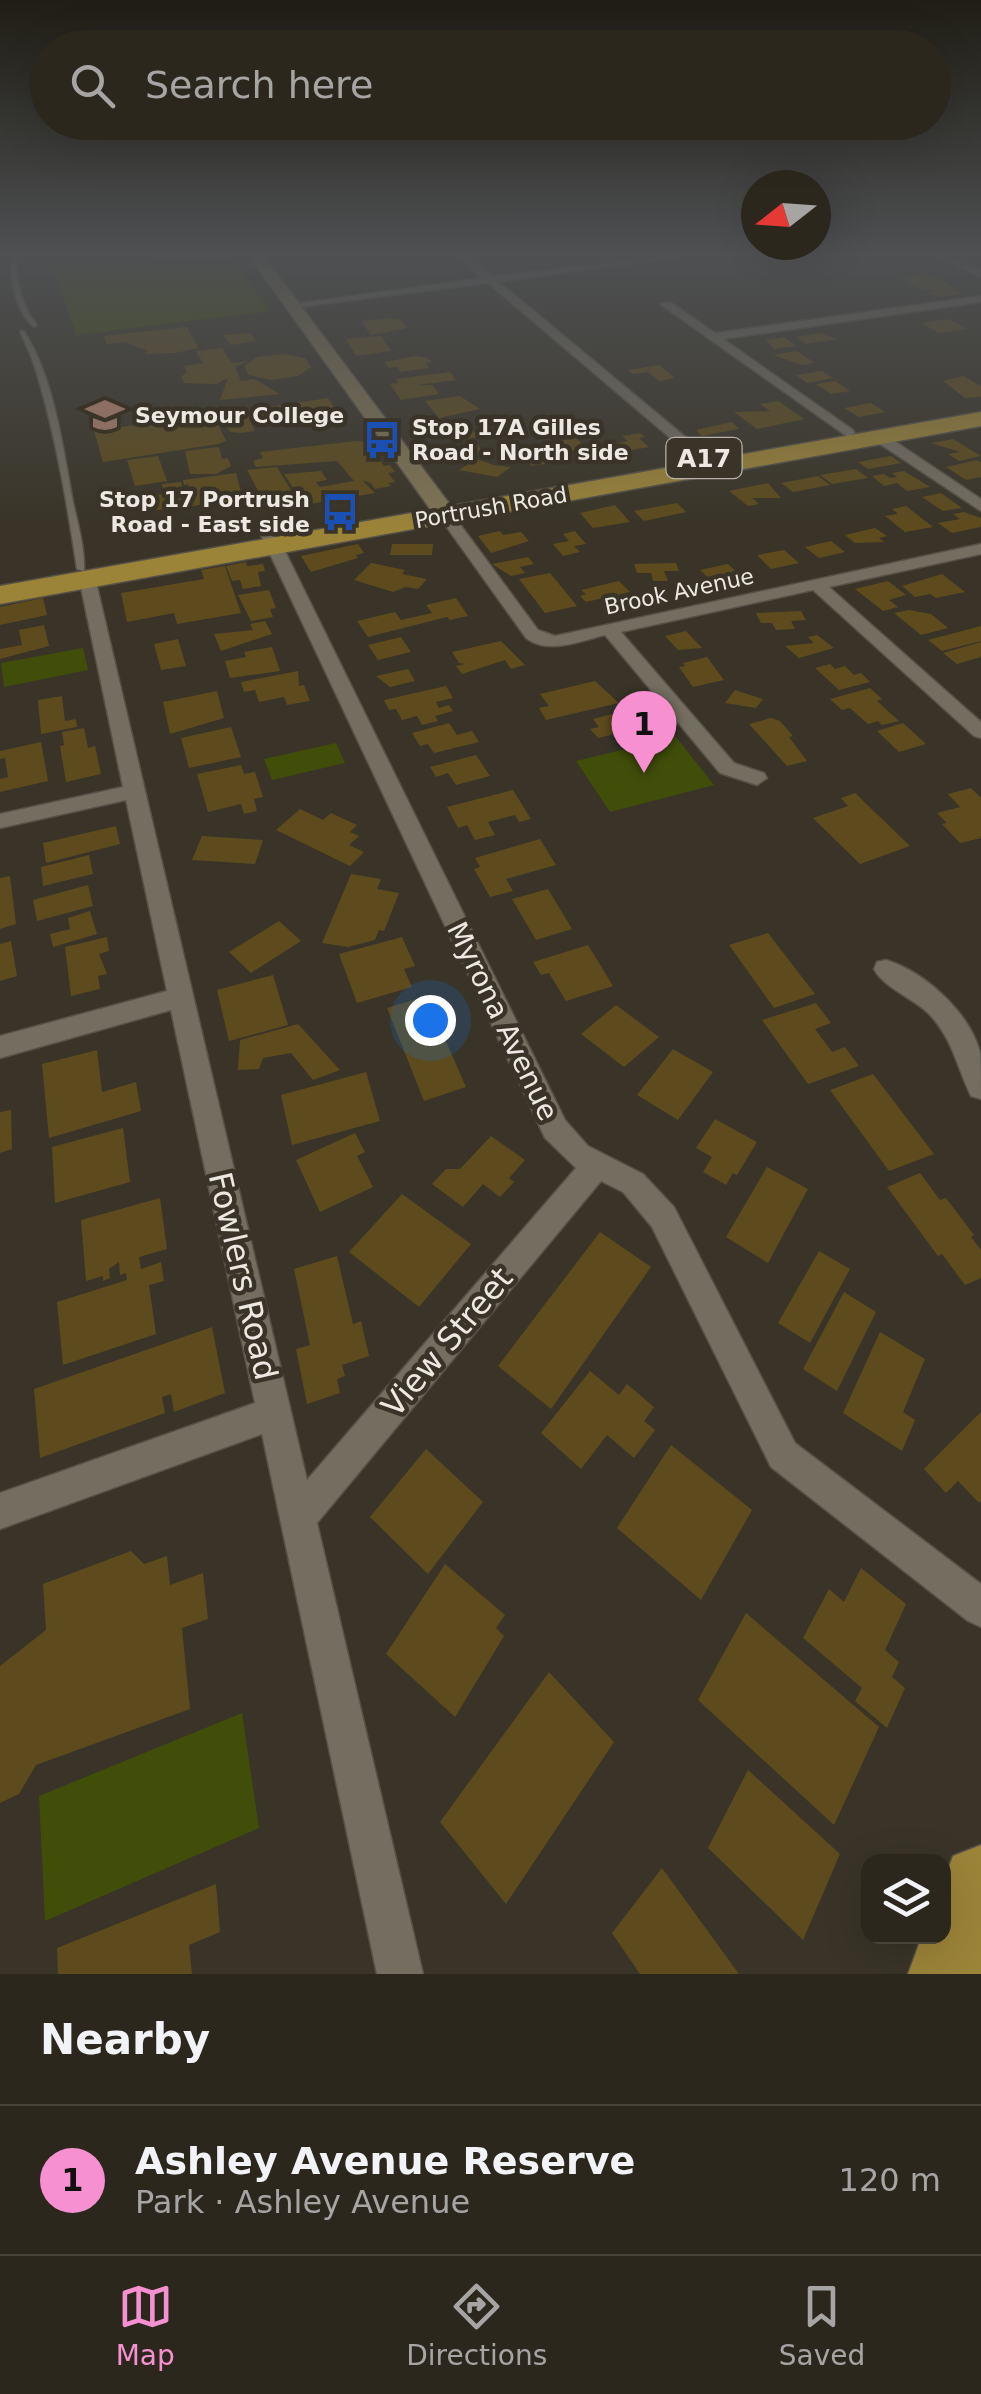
<!DOCTYPE html>
<meta charset="utf-8">
<style>
:root{--surface:#2b271d;--page:#37332a;--text:#f1f3f6;--muted:#a6a5a4;--line:#47443b;--accent:#f690d0}
body{margin:0;font-family:"DejaVu Sans",sans-serif;background:var(--page);color:var(--text)}
.controls{position:absolute;right:30px;bottom:30px;display:grid;overflow:hidden;border-radius:20px;box-shadow:0 10px 40px #0002}
.controls button{width:90px;height:90px;display:grid;place-items:center;padding:0;border:0;border-bottom:2px solid var(--line);background:var(--surface);color:var(--text);font:50px sans-serif}
.compass{position:absolute;left:741px;top:170px;width:90px;height:90px;border-radius:50%;background:var(--surface);box-shadow:0 10px 40px #0002;rotate:253deg}
.you{position:absolute;left:430px;top:1020px;width:35px;height:35px;margin:-25px;border:8px solid #fff;border-radius:50%;background:#1a73e8;box-shadow:0 0 0 15px #1a73e833}
.badge{display:grid;place-items:center;width:65px;height:65px;border-radius:50%;background:var(--accent);color:#111;font-size:32px;font-weight:700}
.pin{position:absolute;translate:-50% -82px;filter:drop-shadow(0 2px 5px #0008)}
.pin::after{content:'';position:absolute;top:52px;width:35px;height:30px;background:inherit;clip-path:polygon(0 0,100% 0,50% 100%)}
.list{margin:0;padding:0;list-style:none}
h2{display:flex;justify-content:space-between;align-items:center;height:130px;margin:0;padding:0 40px;font-size:42px}
h2 small{font-size:32px;font-weight:400;color:var(--muted)}
.list li{display:grid;grid-template-columns:65px 1fr auto;gap:30px;align-items:center;box-sizing:border-box;height:150px;padding:0 40px;border-top:2px solid var(--line)}
.list b{display:block;font-size:38px;white-space:nowrap}
.list p{margin:0;font-size:32px;white-space:nowrap;color:var(--muted)}
.list em{font-size:32px;font-style:normal;color:var(--muted)}
.icon{flex:none;width:55px;height:55px;fill:none;stroke:currentColor;stroke-width:2;stroke-linecap:round;stroke-linejoin:round}
.map{position:relative;flex:none;width:981px;height:1974px;overflow:hidden}
.search{position:absolute;background:var(--surface);box-shadow:0 10px 40px #0002;left:30px;right:30px;top:30px;height:110px;display:flex;align-items:center;gap:25px;box-sizing:border-box;padding:0 35px;border-radius:55px;color:var(--muted);font-size:38px}
.sheet{height:280px;background:var(--surface)}
nav{display:flex;justify-content:space-around;align-items:center;box-sizing:border-box;height:140px;border-top:2px solid var(--line);background:var(--surface);font-size:28px;color:var(--muted)}
nav a{display:grid;justify-items:center;gap:5px}
nav .on{color:var(--accent)}
.map>svg:first-child{display:block}
.green{fill:#404e0a}
.building{fill:#5d4b1d}
.lines{fill:none;stroke-linecap:round;stroke-linejoin:round}
.lane-casing{stroke:#555147;stroke-width:3}
.street-casing{stroke:#555147;stroke-width:3}
.secondary-casing{stroke:#555147;stroke-width:3}
.highway-casing{stroke:#555147;stroke-width:3}
.lane{fill:#746e60;fill-rule:evenodd}
.street{fill:#746e60;fill-rule:evenodd}
.secondary{fill:#807454;fill-rule:evenodd}
.highway{fill:#9b8338;fill-rule:evenodd}
.labels{text-anchor:middle;stroke-width:9;stroke-linejoin:round;paint-order:stroke}
.far-poi-label{font-size:22px;font-weight:bold;fill:#ede9e2;stroke:#393427;text-anchor:start}
.far-street-label{font-size:22px;fill:#ede9e2;stroke:#393427}
.shield{fill:#393427;stroke:#b7b3aa;stroke-width:2.5}
.shield-label{font-size:25px;font-weight:bold;fill:#ede9e2}
.street-label{font-size:28px;fill:#ede9e2;stroke:#393427}
.near-street-label{font-size:32px;fill:#ede9e2;stroke:#393427}
</style>
<div class="map">
<svg width="981" height="1974" viewBox="0 0 981 1974">
<rect width="100%" height="100%" fill="#393427"/>
<!-- green -->
<g class="green">
<path d="M174 253H229L270 311 76 335 53 266Z"/>
<path d="M83 648 88 670 4 687 1 663Z"/>
<path d="M676 737 714 785 610 812 576 761Z"/>
<path d="M336 743 345 763 272 780 264 759Z"/>
<path d="M242 1713 259 1828 45 1921 39 1796Z"/>
</g>
<!-- building -->
<g class="building">
<path d="M923 272 960 290 956 291 963 294 938 297 928 292 936 291 918 289 902 279Z"/>
<path d="M389 318 400 319 407 328 371 335 361 321Z"/>
<path d="M949 319 968 329 939 333 921 323Z"/>
<path d="M187 327 198 348 175 353 144 354 148 351 125 342 106 344 104 336Z"/>
<path d="M250 333 256 341 231 345 223 335Z"/>
<path d="M820 333 837 339 806 344 796 337Z"/>
<path d="M381 336 391 351 356 356 346 339Z"/>
<path d="M784 337 797 346 774 349 766 340Z"/>
<path d="M222 348 232 363 249 361 235 367 241 381 254 379 280 394 220 400 228 378 217 384 184 383 181 376 187 373 184 366 203 363 196 351Z"/>
<path d="M797 351 815 363 802 365 773 355Z"/>
<path d="M284 354 305 358 311 367 298 376 271 380 249 375 244 366 257 357Z"/>
<path d="M417 356 428 358 432 362 426 363 429 368 400 372 397 367 389 368 384 362Z"/>
<path d="M659 365 675 378 659 381 648 372 633 374 628 370Z"/>
<path d="M822 371 833 378 807 383 796 375Z"/>
<path d="M450 372 456 380 417 385H432L439 394 401 400 390 384 398 383 396 379Z"/>
<path d="M963 376 981 386V397L965 398 943 381Z"/>
<path d="M835 381 850 391 831 394 816 384Z"/>
<path d="M460 396 480 409 439 418 425 401Z"/>
<path d="M328 398 336 410 249 419 255 431 241 433 230 432 221 414Z"/>
<path d="M778 401 804 419 757 429 734 412 770 411 760 404Z"/>
<path d="M871 403 885 412 859 417 844 408Z"/>
<path d="M213 414 226 441 218 444 103 462 94 431Z"/>
<path d="M465 422 479 437 459 440 445 425Z"/>
<path d="M732 422 739 429 702 436 696 430Z"/>
<path d="M640 433 645 437 639 438 649 447 627 451 618 443 628 441 622 436Z"/>
<path d="M576 438 585 447 604 444 614 453 585 458 577 450 564 452 554 441Z"/>
<path d="M953 439 981 456 959 461 948 454 960 452 931 443Z"/>
<path d="M356 441 366 442 384 466 390 465 395 472 388 473 395 482 388 483 391 486 375 489 371 483 362 480 375 493 268 511 261 498 269 497 268 493 260 494 247 470 277 467 292 492H296L284 474 321 471 327 480 316 482 320 487 354 481 337 461 256 467 253 461 263 458 260 452Z"/>
<path d="M477 444 483 451 444 461 434 450Z"/>
<path d="M219 447 222 459 228 458 231 466 216 474H190L185 451Z"/>
<path d="M539 448 552 450 562 461 532 466 523 457 530 456 525 451Z"/>
<path d="M158 456 167 481 135 486 127 460Z"/>
<path d="M891 456 901 463 868 469 858 462Z"/>
<path d="M476 459 494 465 511 467 497 477 459 470Z"/>
<path d="M977 460 981 462V477L966 480 946 467Z"/>
<path d="M856 469 868 478 832 484 820 475Z"/>
<path d="M904 471 930 487 907 491 897 483 884 486 872 476 884 474 890 478 897 477 892 473Z"/>
<path d="M236 473 243 500 192 506 188 484 184 485 183 480Z"/>
<path d="M818 476 830 485 793 492 781 483Z"/>
<path d="M181 482 189 509 150 510 148 496 164 494 162 484Z"/>
<path d="M768 483 781 498H752L759 504 748 506 729 491Z"/>
<path d="M941 493 962 508 943 511 922 497Z"/>
<path d="M677 503 686 512 644 521 634 511Z"/>
<path d="M615 505 630 522 593 528 580 513Z"/>
<path d="M906 506 933 527 905 532 885 516 898 514 892 509Z"/>
<path d="M964 512 981 518V527L952 533 938 523 960 519 953 514Z"/>
<path d="M875 528 887 536 879 538 884 542 855 543 845 535Z"/>
<path d="M500 531 503 535 521 532 529 541 491 553 478 536Z"/>
<path d="M575 531 586 544 574 546 580 552 563 556 553 544 569 541 563 534Z"/>
<path d="M831 541 845 552 819 558 805 547Z"/>
<path d="M358 544 364 553 356 555 358 558 311 572 301 556Z"/>
<path d="M392 544H433L432 555H390Z"/>
<path d="M784 550 799 563 771 569 757 555Z"/>
<path d="M528 557 534 564 520 567 525 573 511 576 492 564Z"/>
<path d="M246 562 247 566 263 564 265 571 258 572 261 586 243 589 240 580 232 581 226 566Z"/>
<path d="M371 563 405 570 402 574 427 579 418 589 406 587 393 592 354 580Z"/>
<path d="M676 563 679 571H664L668 581H653L651 573H637L634 564Z"/>
<path d="M728 564 741 576 714 583 700 570Z"/>
<path d="M225 566 241 613 177 624 174 613 127 622 121 593 204 579 201 570Z"/>
<path d="M550 573 577 606 545 613 519 579Z"/>
<path d="M942 574 965 592 936 598 930 594 915 597 902 586Z"/>
<path d="M619 581 630 592 586 602 580 596 586 594 581 590Z"/>
<path d="M888 581 906 595 889 600 898 607 883 611 855 589Z"/>
<path d="M269 590 276 608 270 609 273 617 251 621 238 595Z"/>
<path d="M43 598 47 615 0 625V607Z"/>
<path d="M456 598 468 616 450 620 447 617 368 637 357 621 395 612 401 620 432 613 426 605Z"/>
<path d="M909 610 931 614 948 628 921 635 894 613Z"/>
<path d="M801 611 806 620 791 621 795 629 776 630 772 623H761L756 613Z"/>
<path d="M265 621 272 634 221 651 214 634 253 630 250 624Z"/>
<path d="M44 625 49 646 0 659V649L22 645 19 630Z"/>
<path d="M981 626V641L942 651 928 640Z"/>
<path d="M686 631 702 648 678 650 665 636Z"/>
<path d="M817 635 834 648 799 658 785 646 814 643 808 637Z"/>
<path d="M401 637 411 652 378 660 368 645Z"/>
<path d="M178 639 186 666 161 670 154 644Z"/>
<path d="M501 641 525 665 511 669 505 660 462 674 456 666 465 664 459 663 452 652Z"/>
<path d="M981 642V657L957 664 943 653Z"/>
<path d="M272 647 280 671 230 678 225 661 246 657 244 652Z"/>
<path d="M707 657 724 680 693 687 679 667 685 666 683 663Z"/>
<path d="M830 664 835 669 845 666 854 675 861 673 870 682 839 690 815 668Z"/>
<path d="M408 669 415 681 390 687 376 676Z"/>
<path d="M298 671 299 686 304 685 310 701 287 705 284 697 259 702 255 690 244 692 241 682Z"/>
<path d="M595 681 619 703 546 720 539 708 549 706 540 694Z"/>
<path d="M446 686 453 698 436 702 439 708 449 705 453 711 435 716 438 721 422 725 417 716 402 720 396 709 389 710 384 700Z"/>
<path d="M870 688 882 699 877 701 899 721 882 725 878 721 868 724 850 708 842 710 830 699Z"/>
<path d="M735 690 763 699 756 708 725 703Z"/>
<path d="M217 691 224 718 170 734 163 702Z"/>
<path d="M62 696 65 721 76 719 77 727 41 734 38 700Z"/>
<path d="M624 711 642 727 598 738 590 729 599 727 593 719Z"/>
<path d="M771 718 780 721 793 736 789 737 807 761 787 766 749 724Z"/>
<path d="M449 723 457 735 472 731 479 742 434 753 428 744 420 746 412 733Z"/>
<path d="M903 723 926 744 899 752 877 731Z"/>
<path d="M231 727 241 757 189 768 181 738Z"/>
<path d="M84 728 88 748 95 746 101 774 66 782 60 746 64 745 62 732Z"/>
<path d="M41 742 48 781 0 792V779L8 777 5 758 0 759V751Z"/>
<path d="M476 755 490 776 456 785 448 773 436 777 430 767Z"/>
<path d="M241 765 244 774 255 772 263 797 254 799 257 811 244 814 241 804 208 812 197 774Z"/>
<path d="M971 788 981 798V838L960 843 942 824 947 823 937 813 960 807 948 794Z"/>
<path d="M513 790 531 819 519 822 515 815 488 822 495 835 475 840 467 825 458 828 447 807Z"/>
<path d="M855 793 910 846 860 864 813 818 848 806 841 798Z"/>
<path d="M300 809 323 820 331 813 357 825 350 832 359 836 349 845 364 852 350 866 276 830Z"/>
<path d="M116 826 120 844 46 863 43 843Z"/>
<path d="M202 836 263 840 255 864 192 860Z"/>
<path d="M540 839 556 865 506 879 513 891 490 897 474 869 480 867 475 858Z"/>
<path d="M89 855 93 874 43 886 41 867Z"/>
<path d="M351 874 381 879 377 889 399 893 384 931 379 930 375 940 348 947 322 943Z"/>
<path d="M10 876 16 924 0 929V878Z"/>
<path d="M88 885 93 906 37 921 33 900Z"/>
<path d="M548 889 572 929 536 940 512 899Z"/>
<path d="M90 911 97 934 53 947 50 934 70 929 68 918Z"/>
<path d="M279 921 301 941 251 973 229 952Z"/>
<path d="M768 933 815 994 774 1008 729 945Z"/>
<path d="M107 937 109 951 99 954 107 974 98 976 100 989 71 996 65 947Z"/>
<path d="M402 937 415 966 404 969 412 987 357 1003 339 954Z"/>
<path d="M11 941 17 976 0 981V944Z"/>
<path d="M588 945 613 986 566 1001 549 973 541 975 533 962Z"/>
<path d="M273 975 288 1025 229 1041 217 990Z"/>
<path d="M426 996 466 1087 424 1101 387 1008Z"/>
<path d="M816 1003 831 1023 815 1029 832 1052 845 1047 859 1066 808 1084 762 1020Z"/>
<path d="M616 1005 659 1037 624 1067 581 1034Z"/>
<path d="M298 1024 340 1070 313 1080 291 1053 263 1058 259 1069 238 1070 240 1040Z"/>
<path d="M673 1049 713 1072 678 1120 637 1095Z"/>
<path d="M97 1050 102 1092 136 1082 141 1111 49 1138 42 1064Z"/>
<path d="M366 1072 380 1121 292 1145 281 1095Z"/>
<path d="M873 1074 934 1154 889 1171 830 1090Z"/>
<path d="M11 1110 12 1149 0 1153V1112Z"/>
<path d="M715 1119 757 1142 737 1175 733 1173 726 1185 703 1172 712 1157 696 1148Z"/>
<path d="M123 1128 130 1182 55 1203 52 1147Z"/>
<path d="M355 1133 365 1152 357 1156 373 1187 320 1212 296 1160Z"/>
<path d="M491 1136 525 1160 509 1178 514 1182 500 1197 483 1184 463 1207 432 1184 446 1169H460Z"/>
<path d="M767 1167 808 1189 768 1263 726 1237Z"/>
<path d="M920 1173 940 1200 946 1198 974 1235 971 1237 981 1250V1278L965 1285 942 1254 938 1256 887 1187Z"/>
<path d="M402 1194 471 1244 419 1307 349 1252Z"/>
<path d="M160 1198 167 1249 139 1257 141 1269 161 1262 164 1281 149 1285 156 1334 63 1365 57 1302 127 1280 126 1273 120 1275 119 1262 109 1269 110 1278 103 1281V1276L86 1281 81 1220Z"/>
<path d="M600 1232 651 1267 551 1409 498 1366Z"/>
<path d="M819 1251 850 1269 810 1343 778 1323Z"/>
<path d="M337 1256 353 1324 361 1321 369 1356 342 1365 345 1376 337 1379 340 1393 307 1404 296 1349 310 1345 294 1269Z"/>
<path d="M844 1292 876 1312 837 1391 803 1369Z"/>
<path d="M212 1327 225 1393 174 1412 171 1394 162 1397 165 1413 40 1458 34 1389Z"/>
<path d="M880 1332 925 1359 903 1412 915 1420 902 1451 843 1413Z"/>
<path d="M590 1371 619 1395 627 1384 654 1407 644 1421 655 1430 634 1458 607 1435 581 1469 541 1433Z"/>
<path d="M981 1412V1500L979 1503 958 1481 946 1493 924 1469Z"/>
<path d="M671 1445 752 1510 701 1600 617 1528Z"/>
<path d="M426 1449 483 1502 428 1574 370 1517Z"/>
<path d="M131 1551 144 1564 167 1556 170 1585 203 1573 208 1619 182 1628 190 1709 36 1765 19 1794 0 1803V1666L46 1630 43 1584Z"/>
<path d="M445 1564 505 1615 496 1628 504 1636 455 1717 386 1654Z"/>
<path d="M861 1568 906 1604 885 1650 899 1662 892 1677 905 1688 887 1728 855 1701 862 1688 803 1638 829 1589 844 1602Z"/>
<path d="M746 1613 879 1727 834 1825 698 1700Z"/>
<path d="M549 1672 614 1742 506 1904 440 1822Z"/>
<path d="M748 1770 840 1854 803 1940 708 1848Z"/>
<path d="M662 1868 739 1974H640L612 1933Z"/>
<path d="M216 1884 220 1932 189 1945 192 1974H58L57 1948Z"/>
</g>
<g class="lines">
<!-- lane casing -->
<g class="lane-casing">
<g id="lane">
<path d="M17 253H22L16 258C17 282 21 305 37 325L34 327C15 310 11 282 10 257Z"/>
<path d="M20 331H24C54 378 63 447 73 502 78 524 85 549 84 571L77 569C67 504 56 437 37 374 33 359 25 344 20 331Z"/>
</g>
</g>
<!-- street casing -->
<g class="street-casing">
<g id="street">
<path d="M454 253H465L493 276 704 253 499 282 718 464V470H708L488 283 292 308 286 305 482 278Z"/>
<path d="M931 253H943L981 270V277Z"/>
<path d="M981 296V302L723 339 853 430 855 433 848 437 660 304 670 302 715 333Z"/>
<path d="M874 434H884L981 499V511L874 440Z"/>
<path d="M441 512H451L538 630 555 636 981 544V554L829 587 981 722V738L974 736 813 590 621 632 734 763 764 773 767 778 757 785 720 773 605 635C580 641 548 655 526 638L438 515Z"/>
<path d="M269 530 277 535 565 1120 588 1146 643 1174 674 1207 795 1443 981 1584V1627L968 1621 771 1467 652 1227 623 1192 601 1181 317 1523 423 1974H377L262 1434 0 1529V1493L255 1403 171 1010 0 1058V1036L167 991 126 800 0 828V814L123 787 79 578 81 574 95 578 307 1480 576 1168 545 1138 261 535Z"/>
<path d="M886 960C925 972 969 1012 980 1052 981 1066 981 1085 981 1099L971 1096C957 1067 952 1037 928 1013 913 998 884 988 874 969L877 962Z"/>
</g>
</g>
<!-- secondary casing -->
<g class="secondary-casing">
<path id="secondary" d="M247 253H261L454 510 457 515 454 520H438Z"/>
</g>
<!-- highway casing -->
<g class="highway-casing">
<g id="highway">
<path d="M981 412V426L0 604V586Z"/>
<path d="M981 1845V1974H908L922 1936H944V1880L953 1856Z"/>
</g>
</g>
<!-- lane -->
<use href="#lane" class="lane"/>
<!-- street -->
<use href="#street" class="street"/>
<!-- secondary -->
<use href="#secondary" class="secondary"/>
<!-- highway -->
<use href="#highway" class="highway"/>
</g>
<!-- sky -->
<linearGradient id="sky" x2="0" y2="1"><stop stop-color="#1f1d15"/><stop offset="0.48" stop-color="#4e5052"/><stop offset="1" stop-color="#4e5052" stop-opacity="0"/></linearGradient>
<rect width="981" height="529" fill="url(#sky)"/>
<!-- icons -->
<defs>
<g id="school-bare" transform="scale(3)"><path d="M0-5L7-2L0 1L-7-2ZM-4 1L0 2.5L4 1V4Q0 6-4 4Z" fill="#8d6e63" stroke="#393427" stroke-width="2.5" paint-order="stroke"/></g>
<g id="bus-bare" transform="scale(3)"><path d="M-5-6H5V4H4V6H2V4H-2V6H-4V4H-5ZM-3.5-4V0h7V-4ZM-3.5 1.2v1.5H-2V1.2ZM2 1.2v1.5H3.5V1.2Z" fill="#1a4fb4" stroke="#393427" stroke-width="2.5" paint-order="stroke"/></g>
</defs>
<g fill-rule="evenodd">
<use href="#school-bare" x="105" y="415"/>
<use href="#bus-bare" x="382" y="440"/>
<use href="#bus-bare" x="340" y="512"/>
</g>
<g class="labels">
<!-- far-poi labels -->
<g class="far-poi-label">
<text x="135" y="423">Seymour College</text>
<text x="412" y="435">Stop 17A Gilles<tspan x="412" dy="25">Road - North side</tspan></text>
<text x="310" y="507" text-anchor="end">Stop 17 Portrush<tspan x="310" dy="25">Road - East side</tspan></text>
</g>
<!-- far-street labels -->
<g class="far-street-label">
<text transform="translate(491 507) rotate(-10)" y="8">Portrush Road</text>
<text transform="translate(679 591) rotate(-12)" y="8">Brook Avenue</text>
</g>
<!-- shield labels -->
<rect class="shield" x="666.5" y="438" width="75" height="40" rx="8"/>
<g class="shield-label">
<text x="704" y="467">A17</text>
</g>
<!-- street labels -->
<g class="street-label">
<text transform="translate(503 1021) rotate(64)" y="10">Myrona Avenue</text>
</g>
<!-- near-street labels -->
<g class="near-street-label">
<text transform="translate(243 1276) rotate(77)" y="11">Fowlers Road</text>
<text transform="translate(447 1342) rotate(-50)" y="11">View Street</text>
</g>
</g>
</svg>
<div class="controls">
<button><svg class="icon" aria-label="layers" viewBox="0 0 24 24"><path d="M12 4l9 5-9 5-9-5zM3 14l9 5 9-5"/></svg></button>
</div>
<svg class="compass" viewBox="-18 -18 36 36"><path d="M0-13l5 13h-10z" fill="#e53935"/><path d="M0 13l5-13h-10z" fill="#a6a5a4"/></svg>
<div class="you"></div>
<div class="pin badge" style="left:644px;top:773px">1</div>
<div class="search"><svg class="icon" aria-label="search" viewBox="0 0 24 24"><circle cx="10" cy="10" r="6"/><path d="M15 15l6 6"/></svg>Search here</div>
</div>
<section class="sheet">
<h2>Nearby<small></small></h2>
<ul class="list">
<li><span class="badge">1</span><div><b>Ashley Avenue Reserve</b><p>Park · Ashley Avenue</p></div><em>120 m</em></li>
</ul>
</section>
<nav>
<a class="on"><svg class="icon" aria-label="map" viewBox="0 0 24 24"><path d="M3 6l6-2 6 2 6-2v14l-6 2-6-2-6 2zM9 4v14M15 6v14"/></svg>Map</a>
<a><svg class="icon" aria-label="directions" viewBox="0 0 24 24"><path d="M12 3l9 9-9 9-9-9zM9 14v-3h6M13 9l2 2-2 2"/></svg>Directions</a>
<a><svg class="icon" aria-label="saved" viewBox="0 0 24 24"><path d="M7 4h10v16l-5-4-5 4z"/></svg>Saved</a>
</nav>
